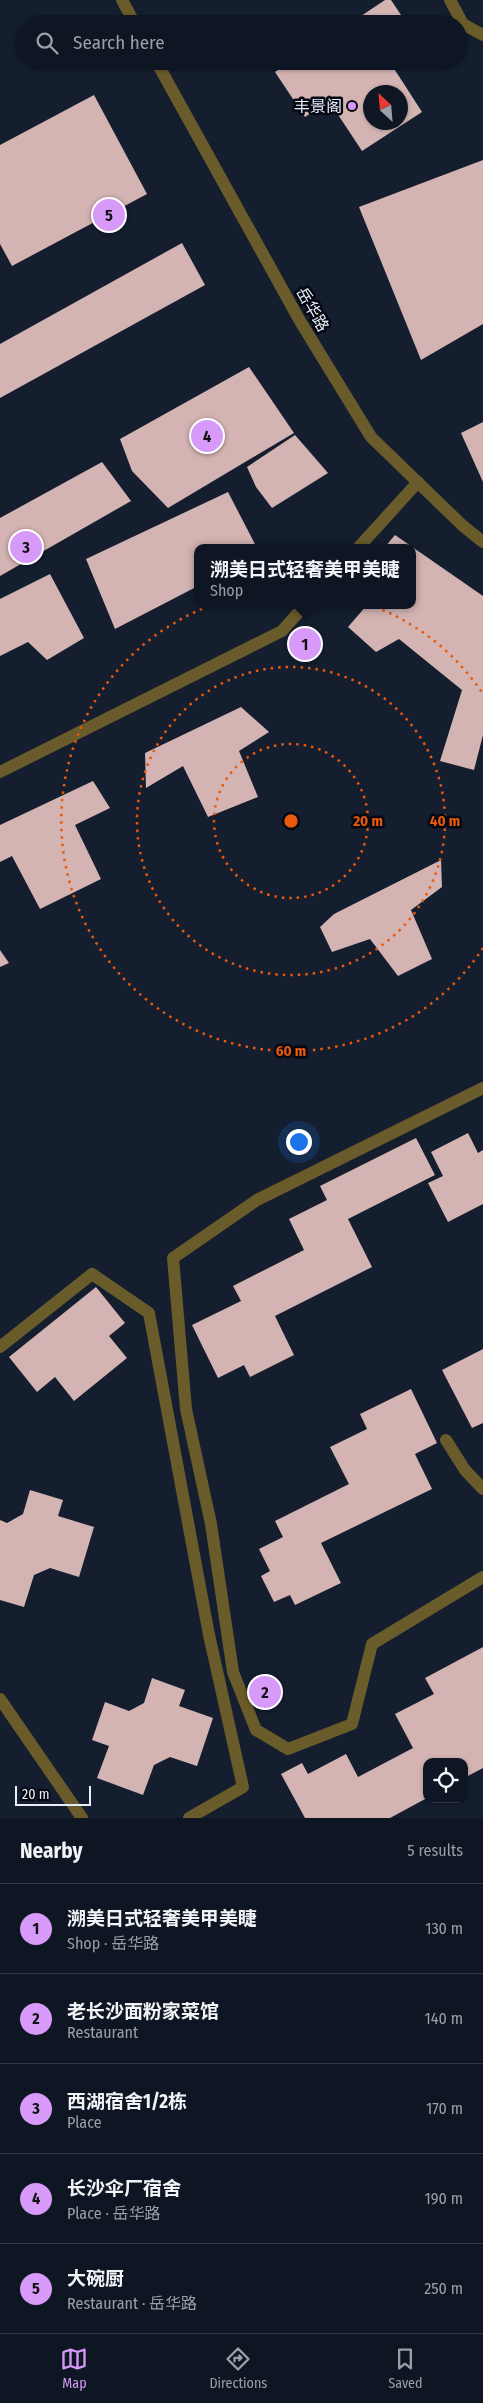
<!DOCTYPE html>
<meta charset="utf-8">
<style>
:root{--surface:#0f1623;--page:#1d2330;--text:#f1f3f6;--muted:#9b9fa6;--line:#2f3541;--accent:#d89af8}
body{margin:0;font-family:"Fira Sans Condensed","Noto Sans SC",sans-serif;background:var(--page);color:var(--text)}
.controls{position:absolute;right:15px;bottom:15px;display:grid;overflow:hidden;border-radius:10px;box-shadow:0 1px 4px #0004}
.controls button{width:45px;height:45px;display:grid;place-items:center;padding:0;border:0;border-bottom:1px solid var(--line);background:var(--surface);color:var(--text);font:25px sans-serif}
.compass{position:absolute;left:363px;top:85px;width:45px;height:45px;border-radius:50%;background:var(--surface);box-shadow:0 1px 4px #0004;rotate:334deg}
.scale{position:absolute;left:15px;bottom:12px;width:76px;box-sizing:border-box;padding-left:5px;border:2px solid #e8effc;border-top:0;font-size:14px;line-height:18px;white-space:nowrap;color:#e8effc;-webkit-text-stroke:4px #050810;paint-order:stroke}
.you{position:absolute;left:298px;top:1141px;width:18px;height:18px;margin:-12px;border:4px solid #fff;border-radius:50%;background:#1a73e8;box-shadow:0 0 0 8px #1a73e833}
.badge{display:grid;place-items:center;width:32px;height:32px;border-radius:50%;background:var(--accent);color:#111;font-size:16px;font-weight:700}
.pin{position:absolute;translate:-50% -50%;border:2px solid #fff;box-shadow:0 1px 5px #0006}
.popup{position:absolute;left:194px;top:544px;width:222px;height:65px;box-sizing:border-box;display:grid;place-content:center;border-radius:10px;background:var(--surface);filter:drop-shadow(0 1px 4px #0005);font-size:16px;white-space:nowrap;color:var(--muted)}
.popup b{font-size:19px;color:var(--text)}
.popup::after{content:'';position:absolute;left:50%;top:100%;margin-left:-10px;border:10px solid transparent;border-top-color:var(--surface)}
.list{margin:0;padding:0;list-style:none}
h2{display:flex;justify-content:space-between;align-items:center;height:65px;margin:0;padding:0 20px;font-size:21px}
h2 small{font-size:16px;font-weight:400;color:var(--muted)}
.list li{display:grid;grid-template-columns:32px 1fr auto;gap:15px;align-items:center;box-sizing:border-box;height:90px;padding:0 20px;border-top:1px solid var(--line)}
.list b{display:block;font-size:19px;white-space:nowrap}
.list p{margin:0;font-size:16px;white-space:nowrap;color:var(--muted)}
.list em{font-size:16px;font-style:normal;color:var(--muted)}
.icon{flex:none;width:28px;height:28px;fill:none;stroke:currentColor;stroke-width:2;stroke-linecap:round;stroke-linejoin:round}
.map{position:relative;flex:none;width:483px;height:1818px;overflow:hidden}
.search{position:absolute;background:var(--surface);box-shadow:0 1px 4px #0004;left:15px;right:15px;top:15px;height:55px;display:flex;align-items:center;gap:12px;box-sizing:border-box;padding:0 18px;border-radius:28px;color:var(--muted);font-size:19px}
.sheet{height:515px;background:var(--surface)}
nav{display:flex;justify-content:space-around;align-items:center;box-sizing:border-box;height:70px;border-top:1px solid var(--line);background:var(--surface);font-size:14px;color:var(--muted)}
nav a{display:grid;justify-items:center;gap:2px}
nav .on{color:var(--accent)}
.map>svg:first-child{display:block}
.building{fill:#d4b4b3;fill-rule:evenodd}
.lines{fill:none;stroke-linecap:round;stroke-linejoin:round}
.minor{stroke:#6a5c2a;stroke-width:12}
.tertiary{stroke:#6a5c2a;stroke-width:12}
.ring{fill:none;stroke:#e8590c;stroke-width:2.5;stroke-dasharray:2.5 5}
.poi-dot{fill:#d89af8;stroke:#050810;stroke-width:2}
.labels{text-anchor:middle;stroke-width:5;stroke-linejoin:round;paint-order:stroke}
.poi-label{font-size:16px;fill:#e8effc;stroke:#050810;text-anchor:end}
.street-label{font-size:16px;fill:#e8effc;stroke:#050810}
.centre{fill:#e8590c;stroke:#050810;stroke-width:2.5}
.ring-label{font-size:15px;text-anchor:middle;font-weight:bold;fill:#e8590c;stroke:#050810;stroke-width:5;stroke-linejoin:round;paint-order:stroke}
</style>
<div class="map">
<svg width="483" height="1818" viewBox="0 0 483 1818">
<rect width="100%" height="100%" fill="#141e2f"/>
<!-- building -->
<g class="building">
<path d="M385 0H391L407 24H349Z"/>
<path d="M291 61H402L393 67 422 112 362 151 329 101 305 117 275 72ZM370 92H400V122H370Z"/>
<path d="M94 95 147 194 12 266 0 244V145Z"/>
<path d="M483 160V324L421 360 359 207Z"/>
<path d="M182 243 205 285 0 398V344Z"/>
<path d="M249 367 294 433 168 508 132 471 120 439Z"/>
<path d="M483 422V482L461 433Z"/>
<path d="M295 435 328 473 272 508 256 487 247 467Z"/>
<path d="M102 462 131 501 0 576V518Z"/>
<path d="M228 492 257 548H198V586L115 629 86 559Z"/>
<path d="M395 535 483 596V735L474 770 440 761 462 690 399 639 376 652 348 627 367 605H412V548H384Z"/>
<path d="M50 574 84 638 47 660 28 642 0 656V599Z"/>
<path d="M241 707 269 732 239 751 258 797 208 817 183 766 146 788 145 753Z"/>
<path d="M93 781 110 808 75 825 101 879 40 909 12 856 0 862V825Z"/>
<path d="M441 860 442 887 411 910 432 959 398 976 370 939 332 952 320 927 334 914Z"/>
<path d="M0 950 9 963 0 967Z"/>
<path d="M468 1133 478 1153 483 1150V1204L448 1222 428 1183 443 1176 431 1152Z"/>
<path d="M416 1138 435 1175 348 1219 372 1267 275 1316 294 1355 250 1377 244 1365 218 1378 192 1325 241 1301 233 1286 304 1250 289 1219 327 1200 320 1186Z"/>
<path d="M96 1287 125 1323 109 1336 127 1358 74 1401 55 1377 37 1392 9 1357Z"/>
<path d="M483 1349V1423L472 1428 442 1370Z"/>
<path d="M411 1389 437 1443 415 1454 432 1489 321 1543 341 1583 295 1605 290 1595 274 1602 261 1576 270 1571 259 1549 283 1537 275 1521 349 1484 330 1447 367 1429 360 1414Z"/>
<path d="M30 1490 63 1500 58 1516 94 1527 79 1577 50 1568 34 1575 24 1607 0 1600V1520L7 1523 23 1514Z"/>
<path d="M483 1647V1768L464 1778V1762H427V1798L390 1818H305L281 1774 302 1763 308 1774 346 1754 358 1777 413 1748 395 1714 434 1694 425 1678Z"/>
<path d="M152 1678 185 1690 179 1706 213 1718 197 1766 170 1757 154 1765 143 1795 97 1778 109 1746 92 1740 105 1702 129 1711 144 1703Z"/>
</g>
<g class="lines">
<!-- minor -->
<g class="minor">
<path d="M450 0 463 24 483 35"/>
<path d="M358 548 418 482"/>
<path d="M0 772 282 631 305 605"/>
<path d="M483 1088 257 1200 173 1258 186 1409 211 1524 233 1672 256 1730 288 1749 352 1724 372 1644 483 1577"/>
<path d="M0 1347 92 1274 149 1313 209 1635 243 1787 189 1818"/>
<path d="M446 1440 465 1470 483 1489"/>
<path d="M0 1699 82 1818"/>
</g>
<!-- tertiary -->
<g class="tertiary">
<path d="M122 0 135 24"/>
<path d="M156 61 300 321 371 437 462 525 483 542"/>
</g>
</g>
<!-- distance rings -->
<g class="ring">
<circle cx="291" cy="821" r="77"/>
<circle cx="291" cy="821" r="154"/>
<path d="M483 948A230 230 0 1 1 483 694"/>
</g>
<!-- markers -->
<circle class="poi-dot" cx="352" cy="106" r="5"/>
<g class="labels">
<!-- poi labels -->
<g class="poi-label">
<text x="342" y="112">丰景阁</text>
</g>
<!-- street labels -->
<g class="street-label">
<text transform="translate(313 309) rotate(60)" y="6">岳华路</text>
</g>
</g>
<circle cx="291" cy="821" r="8" class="centre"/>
<g class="ring-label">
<text x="368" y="826">20 m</text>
<text x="445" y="826">40 m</text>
<text x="291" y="1056">60 m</text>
</g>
</svg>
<div class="controls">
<button><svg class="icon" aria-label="locate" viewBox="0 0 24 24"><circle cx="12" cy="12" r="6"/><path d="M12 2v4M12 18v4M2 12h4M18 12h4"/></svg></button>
</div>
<svg class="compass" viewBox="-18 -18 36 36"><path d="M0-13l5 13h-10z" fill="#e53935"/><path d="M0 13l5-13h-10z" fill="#9b9fa6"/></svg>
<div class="scale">20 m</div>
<div class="you"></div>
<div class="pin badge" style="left:305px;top:644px">1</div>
<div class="popup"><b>溯美日式轻奢美甲美睫</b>Shop</div>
<div class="pin badge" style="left:265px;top:1692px">2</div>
<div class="pin badge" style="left:26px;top:547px">3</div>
<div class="pin badge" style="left:207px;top:436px">4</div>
<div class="pin badge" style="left:109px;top:215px">5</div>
<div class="search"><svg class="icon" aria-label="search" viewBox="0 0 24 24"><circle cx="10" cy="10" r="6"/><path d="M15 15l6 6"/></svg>Search here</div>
</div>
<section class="sheet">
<h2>Nearby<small>5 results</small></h2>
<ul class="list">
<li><span class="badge">1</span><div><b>溯美日式轻奢美甲美睫</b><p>Shop · 岳华路</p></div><em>130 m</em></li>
<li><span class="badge">2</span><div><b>老长沙面粉家菜馆</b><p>Restaurant</p></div><em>140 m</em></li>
<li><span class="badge">3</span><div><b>西湖宿舍1/2栋</b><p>Place</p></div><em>170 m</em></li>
<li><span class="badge">4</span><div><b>长沙伞厂宿舍</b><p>Place · 岳华路</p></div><em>190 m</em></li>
<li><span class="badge">5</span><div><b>大碗厨</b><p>Restaurant · 岳华路</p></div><em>250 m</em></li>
</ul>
</section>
<nav>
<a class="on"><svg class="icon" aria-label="map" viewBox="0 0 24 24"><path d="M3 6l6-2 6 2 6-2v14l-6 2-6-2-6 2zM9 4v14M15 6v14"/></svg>Map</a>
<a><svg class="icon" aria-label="directions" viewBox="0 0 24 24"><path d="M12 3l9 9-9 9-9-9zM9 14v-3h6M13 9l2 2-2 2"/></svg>Directions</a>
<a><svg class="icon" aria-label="saved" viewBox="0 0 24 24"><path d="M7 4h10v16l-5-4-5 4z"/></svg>Saved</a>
</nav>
